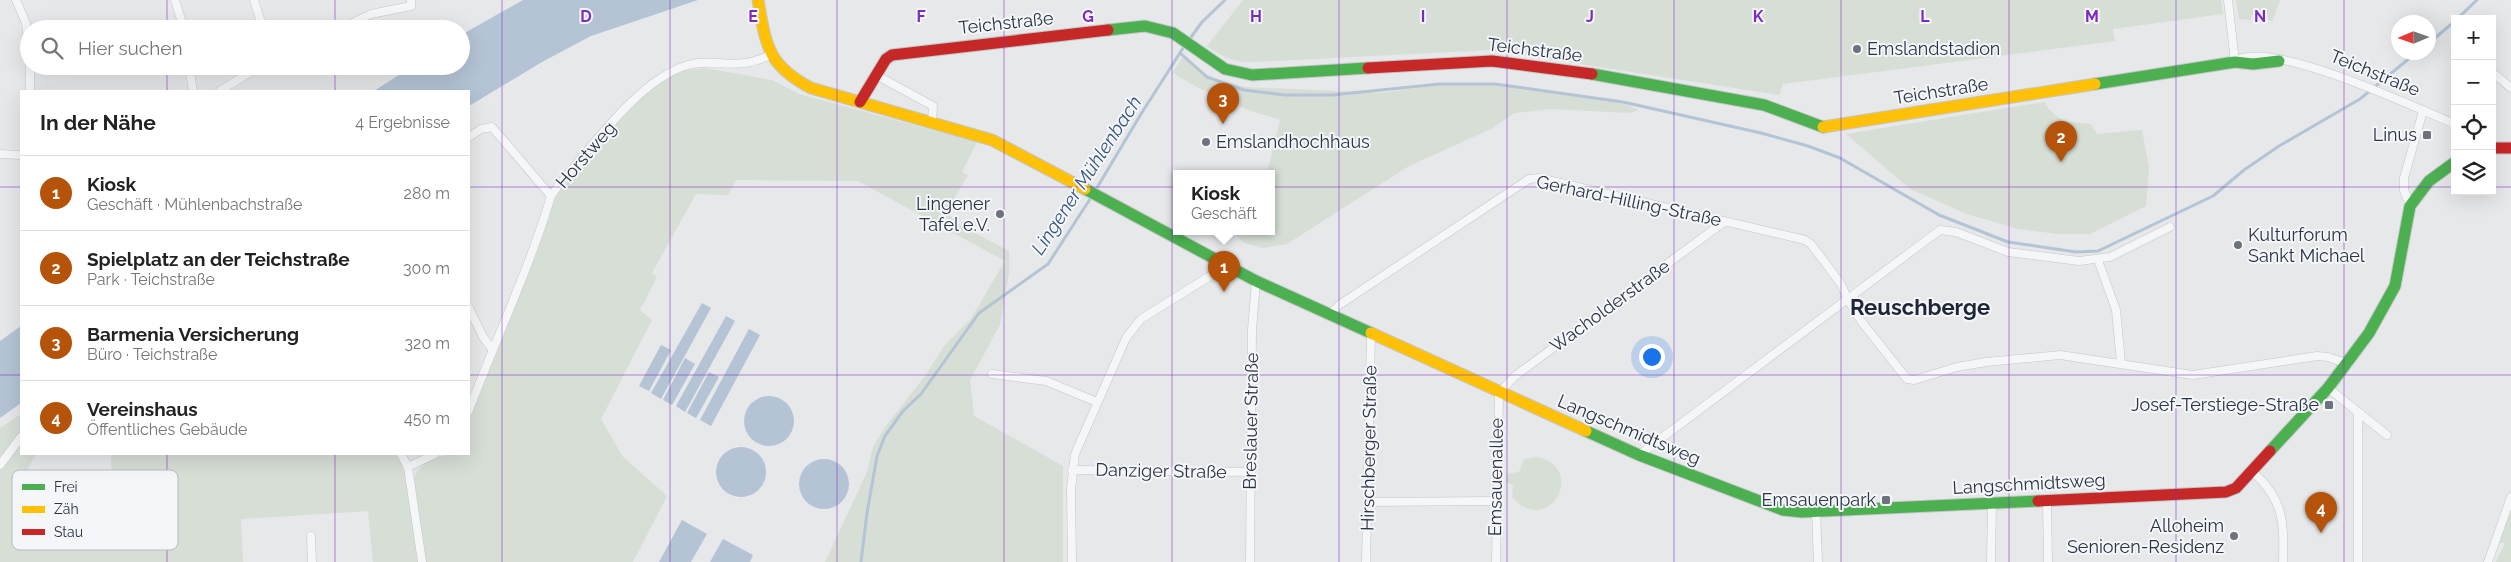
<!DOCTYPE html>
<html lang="de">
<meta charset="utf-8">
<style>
:root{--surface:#fff;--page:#f6f6f6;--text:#222;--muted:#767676;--line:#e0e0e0;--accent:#b45309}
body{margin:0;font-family:Raleway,sans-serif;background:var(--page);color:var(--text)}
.controls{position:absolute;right:15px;top:15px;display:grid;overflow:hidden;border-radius:0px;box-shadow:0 5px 20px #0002}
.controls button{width:45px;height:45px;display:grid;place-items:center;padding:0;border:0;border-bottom:1px solid var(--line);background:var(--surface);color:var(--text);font:25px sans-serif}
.compass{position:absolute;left:2391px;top:15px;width:45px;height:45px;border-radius:50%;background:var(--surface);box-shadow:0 5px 20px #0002;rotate:268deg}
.you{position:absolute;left:1651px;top:356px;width:18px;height:18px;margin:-12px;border:4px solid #fff;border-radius:50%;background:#1a73e8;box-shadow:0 0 0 8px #1a73e833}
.badge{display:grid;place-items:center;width:32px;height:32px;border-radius:50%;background:var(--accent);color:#fff;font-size:16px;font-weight:700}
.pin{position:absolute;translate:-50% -41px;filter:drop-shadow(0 1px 2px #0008)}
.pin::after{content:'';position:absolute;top:26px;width:18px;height:15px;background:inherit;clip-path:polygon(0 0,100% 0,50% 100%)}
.popup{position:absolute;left:1173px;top:170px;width:102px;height:65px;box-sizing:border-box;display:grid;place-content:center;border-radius:0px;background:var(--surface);filter:drop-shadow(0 1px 4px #0005);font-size:16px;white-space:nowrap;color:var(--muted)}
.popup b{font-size:19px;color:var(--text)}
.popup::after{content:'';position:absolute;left:50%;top:100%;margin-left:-10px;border:10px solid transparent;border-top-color:var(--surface)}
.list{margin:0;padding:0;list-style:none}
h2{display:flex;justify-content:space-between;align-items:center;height:65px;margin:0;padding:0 20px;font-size:21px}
h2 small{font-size:16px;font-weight:400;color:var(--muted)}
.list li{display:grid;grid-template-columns:32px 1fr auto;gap:15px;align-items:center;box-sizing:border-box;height:75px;padding:0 20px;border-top:1px solid var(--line)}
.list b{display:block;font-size:19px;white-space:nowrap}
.list p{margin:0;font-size:16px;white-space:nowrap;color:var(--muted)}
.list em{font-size:16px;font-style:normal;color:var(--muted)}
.icon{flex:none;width:28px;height:28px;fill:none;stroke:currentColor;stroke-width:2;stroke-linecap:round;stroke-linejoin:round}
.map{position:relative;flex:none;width:2511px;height:562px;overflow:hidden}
.search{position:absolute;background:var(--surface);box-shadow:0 5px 20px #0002;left:20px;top:20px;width:450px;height:55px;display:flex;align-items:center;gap:12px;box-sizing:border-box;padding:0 18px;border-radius:28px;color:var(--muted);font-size:19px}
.panel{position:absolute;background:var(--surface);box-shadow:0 5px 20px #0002;left:20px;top:90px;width:450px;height:365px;border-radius:0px}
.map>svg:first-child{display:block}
.green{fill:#d6ded6}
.water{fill:#b4c4d5}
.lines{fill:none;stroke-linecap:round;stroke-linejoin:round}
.stream{stroke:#b4c4d5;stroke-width:3}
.street-casing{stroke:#c4c6c8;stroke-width:9}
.fast-casing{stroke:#c4c6c8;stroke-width:13}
.slow-casing{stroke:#c4c6c8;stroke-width:13}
.jam-casing{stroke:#c4c6c8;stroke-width:13}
.street{stroke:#f5f6f7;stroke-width:8}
.fast{stroke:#4caf50;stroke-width:11}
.slow{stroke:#ffc107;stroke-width:11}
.jam{stroke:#c62828;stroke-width:11}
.grid{fill:none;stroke:#7b2cbf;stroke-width:1;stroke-opacity:0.55}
.poi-dot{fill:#6c737f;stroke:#f4f6f9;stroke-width:2}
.labels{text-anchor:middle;stroke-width:4;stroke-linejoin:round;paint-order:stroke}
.street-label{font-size:18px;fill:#2b3445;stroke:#f4f6f9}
.poi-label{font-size:18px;fill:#2b3445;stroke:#f4f6f9;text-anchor:end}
.water-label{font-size:19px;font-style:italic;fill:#34527a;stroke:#f4f6f9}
.district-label{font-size:22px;font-weight:bold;fill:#1d2536;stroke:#f4f6f9}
.key{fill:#f4f6f9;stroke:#b8bcc3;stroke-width:1}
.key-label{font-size:14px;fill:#2b3445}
.grid-label{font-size:16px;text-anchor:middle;font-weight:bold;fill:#7b2cbf;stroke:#f4f6f9;stroke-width:4;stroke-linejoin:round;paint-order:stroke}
</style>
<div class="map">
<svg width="2511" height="562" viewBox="0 0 2511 562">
<rect width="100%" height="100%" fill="#e6e8ea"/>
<!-- green -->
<g class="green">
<path d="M1243 0H2221L2223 14 2113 29 2115 41 1783 84 1779 95 1490 50 1253 62C1235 63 1221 56 1207 46Z"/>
<path d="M2236 0H2280L2272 21 2268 20V17L2251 15V20L2239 19Z"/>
<path d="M1183 57 1206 77 1245 87 1380 93 1440 85 1495 84 1623 103 1639 110 1629 113 1553 109 1514 113 1493 128 1409 166 1287 244 1263 248 1244 243 1233 231H1272V173H1267L1280 120 1245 109 1197 87 1176 75 1173 72Z"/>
<path d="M705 68 772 80 799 94 977 142 962 172 968 175 946 212 960 225 1009 251V273L1000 325 970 380 974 416 1063 466V562H825L867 472 873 447 885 427 925 376 944 346 970 320 1005 261 858 181 736 180 728 195 696 194 652 273 657 277 640 310 652 320 601 419 623 457 667 496 633 562H426L414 478C425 455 446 454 469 454V420L493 350 555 189 633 101 674 72Z"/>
<path d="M2044 102C2060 124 2065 121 2091 124L2097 134 2142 130 2149 167 2146 206 2090 234H2059L2018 229 1967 214 1910 189 1846 134Z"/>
<path d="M21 414V454H37L29 466 21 492 112 493 111 454H398L406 478 419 562H373L368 511 241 519 243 562H0V428Z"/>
<path d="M1537 457C1588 467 1549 539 1512 497L1513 485 1506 482V474L1519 472 1524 459Z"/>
<path d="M2511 503V562H2496L2505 543H2497Z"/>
</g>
<!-- water -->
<g class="water">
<path d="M523 0H698L591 36 542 62 469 106V91H374L413 66H461V35Z"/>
<path d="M702 303 711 308 661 399 651 393Z"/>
<path d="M726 316 735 321 685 412 676 406Z"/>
<path d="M21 326V403L0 418V341Z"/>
<path d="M749 329 760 335 711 426 700 420Z"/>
<path d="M661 345 671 350 649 391 639 386Z"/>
<path d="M685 358 695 364 672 405 663 400Z"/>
<path d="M709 372 719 377 696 418 687 413Z"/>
<circle cx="769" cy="421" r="25"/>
<circle cx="741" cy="472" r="25"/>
<circle cx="824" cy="484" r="25"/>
<path d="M682 520 707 534 691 562H659Z"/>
<path d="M723 539 753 555 750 562H710Z"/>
</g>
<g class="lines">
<!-- stream -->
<g class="stream">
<path d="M2457 19 2477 0"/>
<path d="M1189 40 1202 22 1225 0"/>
<path d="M2428 44 2455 21"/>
<path d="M1180 53 1207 77 1244 90 1285 95H1332L1440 84H1495L1623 102 1761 133 1808 146 1840 158 1939 215 2008 242 2076 252 2098 251 2213 196 2244 170 2279 146 2360 99 2417 52"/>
<path d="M1095 191 1141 114 1185 45"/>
<path d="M861 562 867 513 877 456 885 436 903 411 921 394 979 313 1048 264 1092 196"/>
</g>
<!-- street casing -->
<g class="street-casing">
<g id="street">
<path d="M16 0 26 23 29 56"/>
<path d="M175 0 184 29"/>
<path d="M254 0 263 29"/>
<path d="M2228 0 2235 62"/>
<path d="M339 29 371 14 411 6V0"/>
<path d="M2235 62C2265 36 2418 109 2455 124"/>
<path d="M30 66V91"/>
<path d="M189 66 193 91"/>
<path d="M2492 72 2511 88"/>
<path d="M876 75 933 106 932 124"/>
<path d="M220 91 260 66"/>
<path d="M469 137 481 129 492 127 551 196"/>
<path d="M0 154 21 155"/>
<path d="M2410 206 2404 190V178L2423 111"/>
<path d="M2098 260 2116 310 2121 363"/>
<path d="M469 308 483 337 492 349"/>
<path d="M1329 315 1339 305 1529 179 1539 178 1805 240 1811 244 1841 284 1848 300 1861 321 1907 379 1914 380 1957 367 1986 362 2060 355 2193 375 2317 356 2328 357 2348 364"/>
<path d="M992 374 1046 381 1097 402"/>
<path d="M2328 388 2387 435"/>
<path d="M469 410C496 338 529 270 551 196L558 186C591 148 639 79 688 65 708 59 726 66 745 63 754 62 763 58 771 55"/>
<path d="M401 454 408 467 422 562"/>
<path d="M1639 455 1940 230 1956 232 2008 252 2079 261 2110 257 2170 227"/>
<path d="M0 465 21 437"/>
<path d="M408 467 435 454"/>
<path d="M1072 470 1250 472"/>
<path d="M2253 472C2284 500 2284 522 2283 562"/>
<path d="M2047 501 2048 562"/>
<path d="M1368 502 1496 501"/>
<path d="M1816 511 1818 562"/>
<path d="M311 536 312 562"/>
<path d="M1072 562 1071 489 1075 454 1126 338 1141 319 1218 271 1220 262"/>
<path d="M1250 562 1252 330 1256 281"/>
<path d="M1366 562 1371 335"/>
<path d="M1496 562 1499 393 1515 376 1724 222"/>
<path d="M1991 562 1992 504"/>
<path d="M2358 562V412"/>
<path d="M2488 562 2511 497"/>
</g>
</g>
<!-- fast casing -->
<g class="fast-casing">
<g id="fast">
<path d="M1108 30 1145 26 1173 33 1225 69 1252 75 1368 68"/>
<path d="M1592 74 1764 105 1823 127"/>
<path d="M2095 84 2235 62 2253 64 2279 61"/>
<path d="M1085 189 1256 281 1371 333"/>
<path d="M1586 431 1639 455 1783 510 1802 512 2038 501"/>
<path d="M2270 451 2328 388 2369 333 2395 286 2410 206 2429 181 2455 162"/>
</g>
</g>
<!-- slow casing -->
<g class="slow-casing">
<g id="slow">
<path d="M758 0C766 45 767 65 811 88L992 140 1085 189"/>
<path d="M1823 127 2095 84"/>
<path d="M1371 333 1586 431"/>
</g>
</g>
<!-- jam casing -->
<g class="jam-casing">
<g id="jam">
<path d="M1368 68 1492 61 1592 74"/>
<path d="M860 102 886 59 892 55 1108 30"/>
<path d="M2492 148H2511"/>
<path d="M2038 501 2226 492 2236 488 2270 451"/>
</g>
</g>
<!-- street -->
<use href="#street" class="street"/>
<!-- fast -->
<use href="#fast" class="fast"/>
<!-- slow -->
<use href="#slow" class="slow"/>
<!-- jam -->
<use href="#jam" class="jam"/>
</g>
<!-- grid -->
<path class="grid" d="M167 0V29M335 0V29M502 0V562M670 0V562M837 0V562M1004 0V562M1172 0V562M1339 0V562M1507 0V562M1674 0V562M1841 0V562M2009 0V562M2176 0V562M2344 0V562M167 66V91M335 66V91M0 187H21M469 187H2455M2492 187H2511M0 375H21M469 375H2511M167 454V562M335 454V562"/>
<!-- markers -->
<g class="poi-dot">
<circle cx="1857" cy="49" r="5"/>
<rect x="2422" y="130" width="10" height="10" rx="2.5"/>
<circle cx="1206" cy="142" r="5"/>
<circle cx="1000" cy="214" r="5"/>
<circle cx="2238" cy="245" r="5"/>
<rect x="2324" y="400" width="10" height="10" rx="2.5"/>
<rect x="1881" y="495" width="10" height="10" rx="2.5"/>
<circle cx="2234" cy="536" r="5"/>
</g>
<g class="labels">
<!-- street labels -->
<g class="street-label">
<text transform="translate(1006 23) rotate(-6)" y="6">Teichstraße</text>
<text transform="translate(1535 50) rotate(7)" y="6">Teichstraße</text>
<text transform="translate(2375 73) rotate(22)" y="6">Teichstraße</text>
<text transform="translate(1941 91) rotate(-9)" y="6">Teichstraße</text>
<text transform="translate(586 155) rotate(-49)" y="6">Horstweg</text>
<text transform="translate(1629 201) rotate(12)" y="6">Gerhard-Hilling-Straße</text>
<text transform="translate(1610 306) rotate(-36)" y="6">Wacholderstraße</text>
<text transform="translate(1251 421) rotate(-89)" y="6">Breslauer Straße</text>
<text transform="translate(1629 430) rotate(23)" y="6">Langschmidtsweg</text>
<text transform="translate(1369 448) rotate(-89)" y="6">Hirschberger Straße</text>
<text transform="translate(1161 471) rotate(1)" y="6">Danziger Straße</text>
<text transform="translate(1496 477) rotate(-89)" y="6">Emsauenallee</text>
<text transform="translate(2029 484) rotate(-3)" y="6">Langschmidtsweg</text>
</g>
<!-- poi labels -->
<g class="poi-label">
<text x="1867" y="55" text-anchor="start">Emslandstadion</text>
<text x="2417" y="141">Linus</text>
<text x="1216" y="148" text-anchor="start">Emslandhochhaus</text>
<text x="990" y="210">Lingener<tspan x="990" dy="21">Tafel e.V.</tspan></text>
<text x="2248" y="241" text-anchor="start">Kulturforum<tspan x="2248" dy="21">Sankt Michael</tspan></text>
<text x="2319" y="411">Josef-Terstiege-Straße</text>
<text x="1876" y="506">Emsauenpark</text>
<text x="2224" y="532">Alloheim<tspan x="2224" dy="21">Senioren-Residenz</tspan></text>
</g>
<!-- water labels -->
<g class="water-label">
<text transform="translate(1086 175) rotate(-57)" y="7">Lingener Mühlenbach</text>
</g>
<!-- district labels -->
<g class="district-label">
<text x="1920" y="315">Reuschberge</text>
</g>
</g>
<!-- legend -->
<rect x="12" y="470" width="166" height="80" rx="8" class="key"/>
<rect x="22" y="484" width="23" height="6" fill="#4caf50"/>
<rect x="22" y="506" width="23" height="7" fill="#ffc107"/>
<rect x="22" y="529" width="23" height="6" fill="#c62828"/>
<g class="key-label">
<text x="54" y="492">Frei</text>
<text x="54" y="514">Zäh</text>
<text x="54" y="537">Stau</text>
</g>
<g class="grid-label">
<text x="586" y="22">D</text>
<text x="753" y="22">E</text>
<text x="921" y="22">F</text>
<text x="1088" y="22">G</text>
<text x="1256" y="22">H</text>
<text x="1423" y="22">I</text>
<text x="1590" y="22">J</text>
<text x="1758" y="22">K</text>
<text x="1925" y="22">L</text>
<text x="2092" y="22">M</text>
<text x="2260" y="22">N</text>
</g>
</svg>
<div class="controls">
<button>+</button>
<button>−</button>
<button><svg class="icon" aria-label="locate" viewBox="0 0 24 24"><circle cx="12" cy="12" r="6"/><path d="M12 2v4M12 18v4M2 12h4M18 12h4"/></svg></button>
<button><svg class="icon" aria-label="layers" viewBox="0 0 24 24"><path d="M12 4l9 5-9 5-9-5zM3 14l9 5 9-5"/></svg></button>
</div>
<svg class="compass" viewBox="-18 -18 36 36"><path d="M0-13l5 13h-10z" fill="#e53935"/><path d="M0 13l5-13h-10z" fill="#767676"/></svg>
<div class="you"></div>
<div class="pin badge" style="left:1224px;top:292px">1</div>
<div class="popup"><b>Kiosk</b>Geschäft</div>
<div class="pin badge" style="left:2061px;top:162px">2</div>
<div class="pin badge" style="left:1223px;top:124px">3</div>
<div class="pin badge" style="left:2321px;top:533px">4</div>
<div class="search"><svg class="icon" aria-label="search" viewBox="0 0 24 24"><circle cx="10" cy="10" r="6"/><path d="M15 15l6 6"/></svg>Hier suchen</div>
<section class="panel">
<h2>In der Nähe<small>4 Ergebnisse</small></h2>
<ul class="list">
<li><span class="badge">1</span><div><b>Kiosk</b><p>Geschäft · Mühlenbachstraße</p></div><em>280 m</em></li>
<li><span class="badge">2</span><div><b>Spielplatz an der Teichstraße</b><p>Park · Teichstraße</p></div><em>300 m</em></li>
<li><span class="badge">3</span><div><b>Barmenia Versicherung</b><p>Büro · Teichstraße</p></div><em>320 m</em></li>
<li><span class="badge">4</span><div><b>Vereinshaus</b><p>Öffentliches Gebäude</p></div><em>450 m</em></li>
</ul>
</section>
</div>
